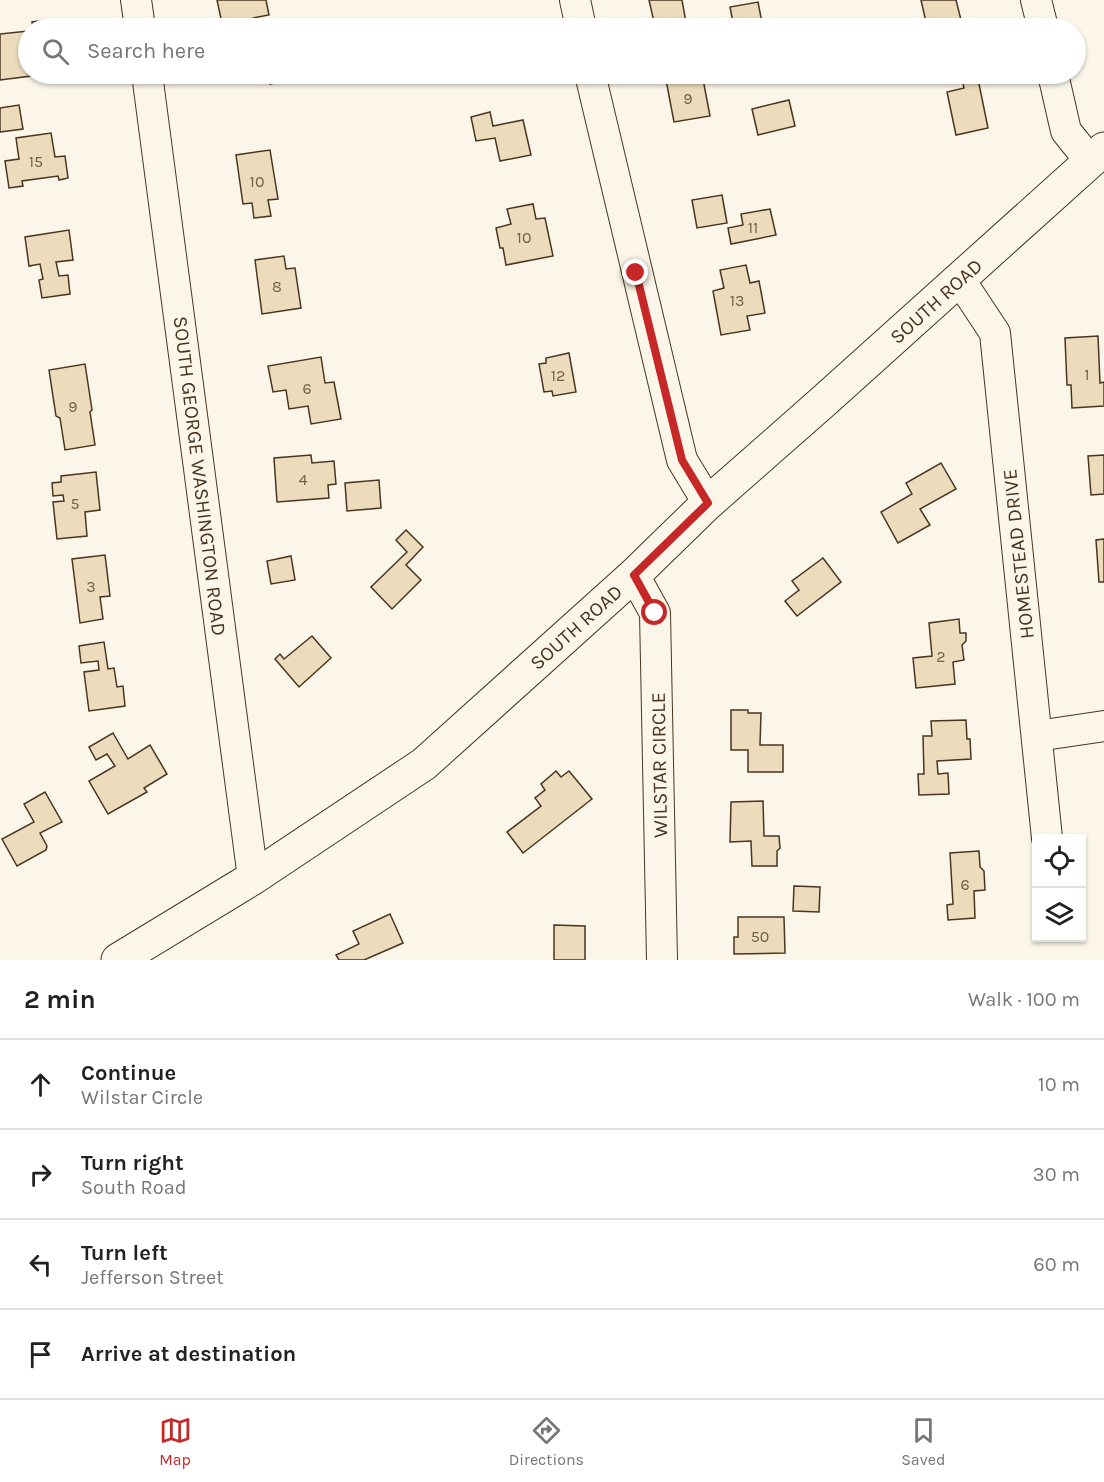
<!DOCTYPE html>
<meta charset="utf-8">
<style>
:root{--surface:#fff;--page:#f6f6f6;--text:#222;--muted:#767676;--line:#e0e0e0;--accent:#c62828}
body{margin:0;font-family:Karla,sans-serif;background:var(--page);color:var(--text)}
.controls{position:absolute;right:18px;bottom:18px;display:grid;overflow:hidden;border-radius:0px;box-shadow:0 2px 4px #0004}
.controls button{width:54px;height:54px;display:grid;place-items:center;padding:0;border:0;border-bottom:2px solid var(--line);background:var(--surface);color:var(--text);font:30px sans-serif}
.stop{position:absolute;width:18px;height:18px;margin:-14px;border:4px solid #c62828;border-radius:50%;background:#fff}
.stop.end{background:#c62828;border-color:#fff;box-shadow:0 2px 6px #0008}
.list{margin:0;padding:0;list-style:none}
h2{display:flex;justify-content:space-between;align-items:center;height:78px;margin:0;padding:0 24px;font-size:26px}
h2 small{font-size:20px;font-weight:400;color:var(--muted)}
.list li{display:grid;grid-template-columns:39px 1fr auto;gap:18px;align-items:center;box-sizing:border-box;height:90px;padding:0 24px;border-top:2px solid var(--line)}
.list b{display:block;font-size:22px;white-space:nowrap}
.list p{margin:0;font-size:20px;white-space:nowrap;color:var(--muted)}
.list em{font-size:20px;font-style:normal;color:var(--muted)}
.icon{flex:none;width:33px;height:33px;fill:none;stroke:currentColor;stroke-width:2;stroke-linecap:round;stroke-linejoin:round}
.map{position:relative;flex:none;width:1104px;height:960px;overflow:hidden}
.search{position:absolute;background:var(--surface);box-shadow:0 2px 4px #0004;left:18px;right:18px;top:18px;height:66px;display:flex;align-items:center;gap:15px;box-sizing:border-box;padding:0 21px;border-radius:33px;color:var(--muted);font-size:22px}
.sheet{height:438px;background:var(--surface)}
nav{display:flex;justify-content:space-around;align-items:center;box-sizing:border-box;height:84px;border-top:2px solid var(--line);background:var(--surface);font-size:16px;color:var(--muted)}
nav a{display:grid;justify-items:center;gap:3px}
nav .on{color:var(--accent)}
.map>svg:first-child{display:block}
.building{fill:#ecdcbc;stroke:#4a3520;stroke-width:1.5}
.lines{fill:none;stroke-linecap:round;stroke-linejoin:round}
.minor-casing{stroke:#4a3520;stroke-width:32}
.major-casing{stroke:#4a3520;stroke-width:35}
.minor{stroke:#fbf6e9;stroke-width:30}
.major{stroke:#fbf6e9;stroke-width:33}
.route{stroke:#c62828;stroke-width:8}
.labels{text-anchor:middle;stroke-width:4.5;stroke-linejoin:round;paint-order:stroke}
.number-label{font-size:16px;fill:#725f47}
.street-label{font-size:20px;fill:#4a3520;stroke:#fbf6e9}
</style>
<div class="map">
<svg width="1104" height="960" viewBox="0 0 1104 960">
<rect width="100%" height="100%" fill="#fbf6e9"/>
<!-- building -->
<g class="building">
<path d="M217 0H266L269 15 253 18 255 28H223Z"/>
<path d="M649 0H682L687 28H668L666 20 654 22Z"/>
<path d="M921 0H956L961 20 936 26V28H910V26L926 22Z"/>
<path d="M758 2 763 28H734L730 7Z"/>
<path d="M55 19 56 28H33L32 22Z"/>
<path d="M28 31V74H31V76L0 80V34Z"/>
<path d="M268 74H298L299 78 270 84Z"/>
<path d="M702 74 710 116 674 122 666 80Z"/>
<path d="M961 74H977L988 128 956 135 947 92 964 88Z"/>
<path d="M789 100 795 126 758 135 752 109Z"/>
<path d="M19 105 23 129 0 132V108Z"/>
<path d="M490 112 493 126 523 120 531 155 500 161 495 138 476 141 471 117Z"/>
<path d="M51 133 55 157 65 156 68 178 59 180 58 176 22 181 23 186 9 188 5 161 19 159 16 138Z"/>
<path d="M270 150 278 199 268 200 271 216 254 218 252 203 243 204 236 155Z"/>
<path d="M722 195 727 223 697 228 692 200Z"/>
<path d="M533 204 536 219 545 218 553 256 506 265 503 248H500L496 228 511 224 507 209Z"/>
<path d="M770 209 776 235 731 244 728 228 743 225 741 214Z"/>
<path d="M69 230 73 260 56 262 59 276 68 275 70 294 42 298 39 280 43 279 40 264 29 266 25 237Z"/>
<path d="M284 256 286 269 295 268 301 308 262 314 255 260Z"/>
<path d="M746 265 750 283 759 281 765 313 747 316 750 330 721 335 713 291 724 288 720 270Z"/>
<path d="M1098 336 1100 383 1104 382V406L1072 408 1071 385H1067L1065 338Z"/>
<path d="M569 353 576 392 553 396 552 391 544 392 539 364 546 363V358Z"/>
<path d="M321 357 325 383 334 382 341 419 311 424 308 406 289 409 286 390 273 392 268 366Z"/>
<path d="M85 364 92 410 90 412 95 445 65 450 60 418 56 416 49 370Z"/>
<path d="M311 455 312 463 334 461 336 484 328 485 329 498 277 502 274 458Z"/>
<path d="M1104 455V494L1091 495 1088 456Z"/>
<path d="M941 463 956 489 920 509 930 525 898 543 881 512 912 494 906 483Z"/>
<path d="M96 472 100 510 85 512 87 536 57 539 53 502 64 501 63 495 53 496 52 483 61 482V476Z"/>
<path d="M379 480 381 508 347 511 345 483Z"/>
<path d="M406 530 423 547 406 565 421 580 392 609 371 587 407 552 396 540Z"/>
<path d="M1104 539V582H1099L1096 540Z"/>
<path d="M105 555 110 596 100 597 103 619 80 623 72 559Z"/>
<path d="M291 556 295 580 271 584 267 561Z"/>
<path d="M823 558 841 582 797 616 785 601 799 590 792 581Z"/>
<path d="M959 619 960 633H966V641L962 645 964 660 953 662 955 684 916 688 913 658 932 656 929 623Z"/>
<path d="M312 636 331 658 299 687 275 659 280 654 284 659Z"/>
<path d="M104 642 108 669 114 668 117 687 123 686 125 706 89 711 84 672 99 670 98 661 81 663 79 646Z"/>
<path d="M731 710H748V713H761L760 745H783V772H748V750H731Z"/>
<path d="M966 720 967 739H970L971 759 937 761 938 774 948 773 949 794 919 795 918 774H924L923 736H932L931 721Z"/>
<path d="M113 733 128 759 150 745 167 774 144 788 147 792 108 814 89 781 115 766 107 754 96 760 89 747Z"/>
<path d="M556 771 561 777 569 771 592 799 523 853 507 832 541 806 535 798 545 790 541 784Z"/>
<path d="M45 792 62 822 40 833 47 846 46 850 17 866 2 839 34 822 24 804Z"/>
<path d="M763 801 764 836H779L780 848 777 851V866H752L751 841 730 842 731 802Z"/>
<path d="M979 851 980 867 984 871 985 890 974 891 975 918 948 920 947 905 953 904 950 853Z"/>
<path d="M794 886 820 887 819 912 793 911Z"/>
<path d="M390 914 403 943 364 960H339L336 955 359 944 353 931Z"/>
<path d="M738 917H784L785 953 734 954V937H738Z"/>
<path d="M554 925 585 926V960H554Z"/>
</g>
<g class="lines">
<!-- minor casing -->
<g class="minor-casing">
<g id="minor">
<path d="M136 0 140 28"/>
<path d="M575 0 581 28"/>
<path d="M1036 0 1043 28"/>
<path d="M147 74 253 878"/>
<path d="M590 74 682 460 708 503"/>
<path d="M1053 74 1066 131 1090 161"/>
<path d="M960 280 995 333 1047 838"/>
<path d="M634 575 655 613 662 960"/>
<path d="M1037 736 1104 726"/>
</g>
</g>
<!-- major casing -->
<g class="major-casing">
<path id="major" d="M118 960 253 878 424 764 634 575 708 503 825 400 1104 149"/>
</g>
<!-- minor -->
<use href="#minor" class="minor"/>
<!-- major -->
<use href="#major" class="major"/>
</g>
<g class="lines">
<!-- route -->
<path class="route" d="M636 273 682 460 708 503 634 575 655 613"/>
</g>
<g class="labels">
<!-- number labels -->
<g class="number-label">
<text x="688" y="104">9</text>
<text x="36" y="167">15</text>
<text x="257" y="187">10</text>
<text x="753" y="233">11</text>
<text x="524" y="243">10</text>
<text x="277" y="292">8</text>
<text x="737" y="306">13</text>
<text x="1087" y="380">1</text>
<text x="558" y="381">12</text>
<text x="307" y="394">6</text>
<text x="73" y="412">9</text>
<text x="303" y="485">4</text>
<text x="75" y="509">5</text>
<text x="91" y="592">3</text>
<text x="941" y="662">2</text>
<text x="965" y="890">6</text>
<text x="760" y="942">50</text>
</g>
<!-- street labels -->
<g class="street-label">
<text transform="translate(936 301) rotate(-42)" y="7">SOUTH ROAD</text>
<text transform="translate(200 476) rotate(83)" y="7">SOUTH GEORGE WASHINGTON ROAD</text>
<text transform="translate(1018 554) rotate(-96)" y="7">HOMESTEAD DRIVE</text>
<text transform="translate(576 627) rotate(-42)" y="7">SOUTH ROAD</text>
<text transform="translate(659 765) rotate(-91)" y="7">WILSTAR CIRCLE</text>
</g>
</g>
</svg>
<div class="controls">
<button><svg class="icon" aria-label="locate" viewBox="0 0 24 24"><circle cx="12" cy="12" r="6"/><path d="M12 2v4M12 18v4M2 12h4M18 12h4"/></svg></button>
<button><svg class="icon" aria-label="layers" viewBox="0 0 24 24"><path d="M12 4l9 5-9 5-9-5zM3 14l9 5 9-5"/></svg></button>
</div>
<div class="stop" style="left:655px;top:613px"></div>
<div class="stop end" style="left:636px;top:273px"></div>
<div class="search"><svg class="icon" aria-label="search" viewBox="0 0 24 24"><circle cx="10" cy="10" r="6"/><path d="M15 15l6 6"/></svg>Search here</div>
</div>
<section class="sheet">
<h2>2 min<small>Walk · 100 m</small></h2>
<ul class="list">
<li><svg class="icon" aria-label="ahead" viewBox="0 0 24 24"><path d="M12 20V5M6 11l6-6 6 6"/></svg><div><b>Continue</b><p>Wilstar Circle</p></div><em>10 m</em></li>
<li><svg class="icon" aria-label="right" viewBox="0 0 24 24"><path d="M7 20v-9h11M14 6l5 5-5 5"/></svg><div><b>Turn right</b><p>South Road</p></div><em>30 m</em></li>
<li><svg class="icon" aria-label="left" viewBox="0 0 24 24"><path d="M17 20v-9H6M10 6l-5 5 5 5"/></svg><div><b>Turn left</b><p>Jefferson Street</p></div><em>60 m</em></li>
<li><svg class="icon" aria-label="arrive" viewBox="0 0 24 24"><path d="M6 21V4h12l-3 4 3 4H6"/></svg><div><b>Arrive at destination</b></div></li>
</ul>
</section>
<nav>
<a class="on"><svg class="icon" aria-label="map" viewBox="0 0 24 24"><path d="M3 6l6-2 6 2 6-2v14l-6 2-6-2-6 2zM9 4v14M15 6v14"/></svg>Map</a>
<a><svg class="icon" aria-label="directions" viewBox="0 0 24 24"><path d="M12 3l9 9-9 9-9-9zM9 14v-3h6M13 9l2 2-2 2"/></svg>Directions</a>
<a><svg class="icon" aria-label="saved" viewBox="0 0 24 24"><path d="M7 4h10v16l-5-4-5 4z"/></svg>Saved</a>
</nav>
